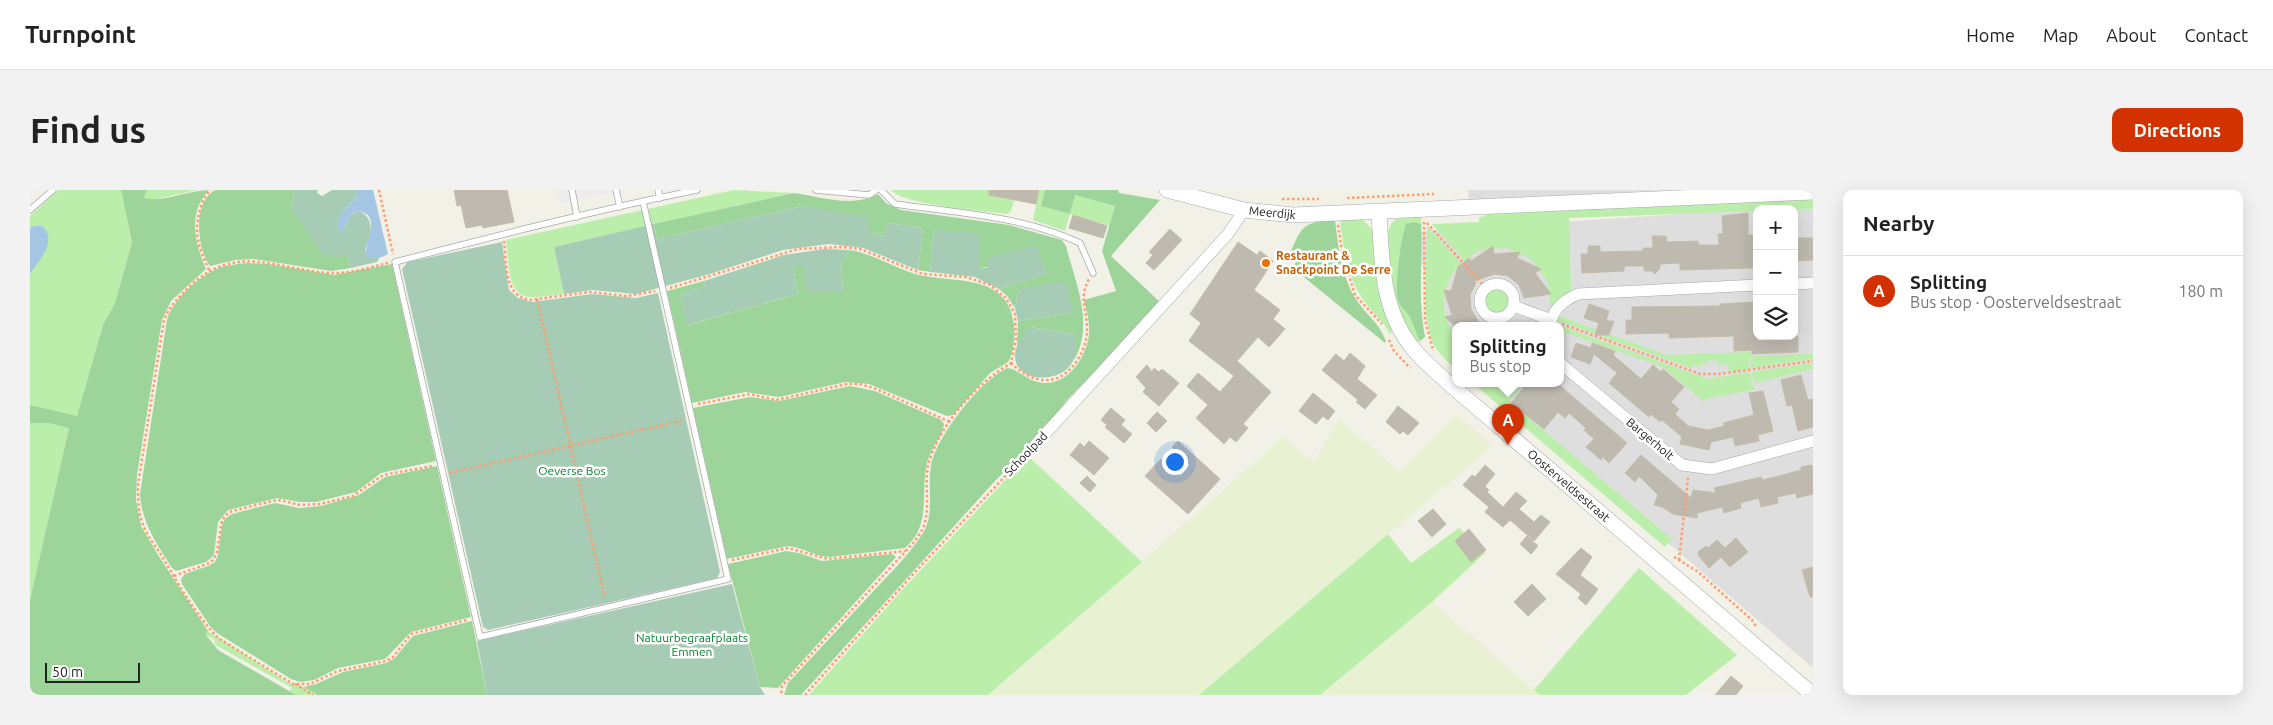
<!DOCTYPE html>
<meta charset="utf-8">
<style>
:root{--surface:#fff;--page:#f2f2f2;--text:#222;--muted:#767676;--line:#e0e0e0;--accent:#d23100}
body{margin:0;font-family:Ubuntu,sans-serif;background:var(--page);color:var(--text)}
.controls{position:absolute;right:15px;top:15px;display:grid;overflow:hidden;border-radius:10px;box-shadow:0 5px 20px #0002}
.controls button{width:45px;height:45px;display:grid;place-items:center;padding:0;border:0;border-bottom:1px solid var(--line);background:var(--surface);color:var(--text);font:25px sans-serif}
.scale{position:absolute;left:15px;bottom:12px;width:95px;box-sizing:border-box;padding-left:5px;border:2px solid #212121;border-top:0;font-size:14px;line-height:18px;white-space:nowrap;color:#212121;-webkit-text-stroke:4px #fff;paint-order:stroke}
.you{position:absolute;left:1144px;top:271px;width:18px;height:18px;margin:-12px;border:4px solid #fff;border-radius:50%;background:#1a73e8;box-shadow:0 0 0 8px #1a73e833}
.badge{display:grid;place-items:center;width:32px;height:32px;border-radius:50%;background:var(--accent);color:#fff;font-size:16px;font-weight:700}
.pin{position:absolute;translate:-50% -41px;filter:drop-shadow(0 1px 2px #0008)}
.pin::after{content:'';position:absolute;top:26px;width:18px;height:15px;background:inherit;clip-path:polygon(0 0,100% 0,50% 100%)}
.popup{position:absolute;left:1422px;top:132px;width:112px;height:65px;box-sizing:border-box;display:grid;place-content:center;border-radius:10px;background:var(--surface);filter:drop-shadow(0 1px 4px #0005);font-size:16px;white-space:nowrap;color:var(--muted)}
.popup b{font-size:19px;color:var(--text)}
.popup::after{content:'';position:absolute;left:50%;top:100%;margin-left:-10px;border:10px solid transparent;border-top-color:var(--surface)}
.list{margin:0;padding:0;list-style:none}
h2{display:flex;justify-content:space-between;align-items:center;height:65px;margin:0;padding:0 20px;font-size:21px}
h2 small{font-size:16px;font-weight:400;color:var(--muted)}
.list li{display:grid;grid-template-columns:32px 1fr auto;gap:15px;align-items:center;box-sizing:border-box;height:70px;padding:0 20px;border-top:1px solid var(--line)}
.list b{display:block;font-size:19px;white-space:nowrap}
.list p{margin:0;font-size:16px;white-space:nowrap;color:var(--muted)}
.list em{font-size:16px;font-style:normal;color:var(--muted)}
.icon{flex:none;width:28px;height:28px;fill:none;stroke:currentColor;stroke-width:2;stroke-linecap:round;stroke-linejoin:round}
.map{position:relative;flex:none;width:1783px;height:505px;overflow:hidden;border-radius:10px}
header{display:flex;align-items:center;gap:30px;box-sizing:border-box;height:70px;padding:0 25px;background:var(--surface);border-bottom:1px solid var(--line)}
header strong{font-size:24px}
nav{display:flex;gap:28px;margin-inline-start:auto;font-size:18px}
.intro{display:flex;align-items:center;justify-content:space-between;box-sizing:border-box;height:120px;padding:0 30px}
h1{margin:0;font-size:35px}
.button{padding:12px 22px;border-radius:10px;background:var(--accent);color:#fff;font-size:18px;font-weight:700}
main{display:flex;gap:30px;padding:0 30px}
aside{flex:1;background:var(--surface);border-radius:10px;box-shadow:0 5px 20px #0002}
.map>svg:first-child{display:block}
.residential{fill:#dfdede}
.farmland{fill:#e8f1d2}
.grass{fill:#bceeab}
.forest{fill:#9dd49a}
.cemetery{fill:#a7ccb5}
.parking{fill:#ededed}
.water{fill:#a5c6e2}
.building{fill:#bfbab0;stroke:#c5bca8}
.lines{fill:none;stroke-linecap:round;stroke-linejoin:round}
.service-casing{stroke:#a8a8a8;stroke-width:7}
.minor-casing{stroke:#a8a8a8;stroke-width:12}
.tertiary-casing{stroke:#a8a8a8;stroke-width:16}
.path{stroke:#ff9d6b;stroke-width:2.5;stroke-dasharray:2.5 2.5;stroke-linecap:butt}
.service{stroke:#fff;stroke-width:5.5}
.minor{stroke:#fff;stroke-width:11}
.tertiary{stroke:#fff;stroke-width:15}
.food-dot{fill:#e8710a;stroke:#fff;stroke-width:2}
.labels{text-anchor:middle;stroke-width:5;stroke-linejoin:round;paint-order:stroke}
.street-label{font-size:12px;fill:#212121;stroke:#fff}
.food-label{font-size:12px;font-weight:bold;fill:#c56008;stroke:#fff;text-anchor:start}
.park-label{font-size:12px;fill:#06842e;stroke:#fff}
</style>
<header>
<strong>Turnpoint</strong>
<nav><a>Home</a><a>Map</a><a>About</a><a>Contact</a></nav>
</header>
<div class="intro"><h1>Find us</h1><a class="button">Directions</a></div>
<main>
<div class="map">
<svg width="1783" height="505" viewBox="0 0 1783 505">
<rect width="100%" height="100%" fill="#f2f1e7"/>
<!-- residential -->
<g class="residential">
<path d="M1438 0H1638L1439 10Z"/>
<path d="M1783 16V478L1454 194H1530V136H1426L1425 169 1424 167 1381 42 1727 19V146H1764V19Z"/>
</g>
<!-- farmland -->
<g class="farmland">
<path d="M1426 224 1462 256 1169 505H959L1228 270 1252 246 1284 272 1309 229 1369 282Z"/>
<path d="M1402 412 1510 505H1290Z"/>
</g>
<!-- grass -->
<g class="grass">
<path d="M29 0H91L102 52 85 113 73 135 47 226 0 215V84L5 77 3 36 0 38V26Z"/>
<path d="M117 0H167L122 10 114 8Z"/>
<path d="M704 0 764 3 524 57 534 104C522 105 510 108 499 107 476 105 479 68 476 50Z"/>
<path d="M861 0H961L960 5 984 10 981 21 977 24C953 21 874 15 861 0Z"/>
<path d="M1009 0H1015L1011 16 1040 24 1045 5 1085 16 1080 36 1040 24 1035 41 1003 30Z"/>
<path d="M1783 8V19H1727V21L1539 28 1541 101 1531 107 1523 117 1520 114 1517 91 1501 69 1477 58 1450 60 1438 68 1454 93 1402 34 1449 32V28L1461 23Z"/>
<path d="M1391 26C1393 66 1387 107 1395 147L1386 154 1375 136 1360 94 1357 43 1361 34 1366 29Z"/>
<path d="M1310 30H1333L1344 41 1363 139 1360 145C1354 130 1341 122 1332 108 1317 86 1313 56 1310 30Z"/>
<path d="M1397 35 1451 96 1428 77C1412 94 1408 126 1425 143V178C1418 172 1409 164 1404 155 1389 127 1398 67 1397 35Z"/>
<circle cx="1467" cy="111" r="13"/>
<path d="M1529 126 1637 165 1721 162V166L1783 164V169L1721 178V167H1719V179L1699 182 1698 174 1688 175 1687 170 1676 172V175L1672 174 1671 177 1663 174 1661 178 1526 130Z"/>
<path d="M1525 134 1678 189 1720 182 1724 200 1675 209 1674 212 1633 177 1531 141 1530 136H1524Z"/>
<path d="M1783 173V179L1725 193 1722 182Z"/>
<path d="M1444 194H1494L1479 211 1642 349 1635 357Z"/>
<path d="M0 233H18L39 238 0 410Z"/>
<path d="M998 266 1112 372 958 505H779L874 398Z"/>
<path d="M1429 338 1455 363 1402 412 1290 505H1169L1358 344 1381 373Z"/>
<path d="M1609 378 1707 465 1656 505H1510L1504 500Z"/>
<path d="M178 441 257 492 274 497 288 505H266L259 501 262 498 184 454 185 450 176 445Z"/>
</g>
<!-- forest -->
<g class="forest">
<path d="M91 0H117L114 8C134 13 158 0 179 0 157 23 165 54 176 79L141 111 132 130 107 285 106 310 111 336 128 365 178 441 176 445 188 460 266 505H0V410L39 238 18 233H0V215L47 226 73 135 85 113 102 52Z"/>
<path d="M186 0H264L262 19 318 65 321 78 301 81 224 69 205 70 180 76C167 59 162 10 186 0Z"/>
<path d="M1015 0H1088L1089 3 1130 10 1081 66 1131 113 1037 210 1005 251 965 291 771 505H754L758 493C785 464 812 435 838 407 857 386 878 367 893 343 905 324 897 297 901 276 906 247 950 191 977 178 989 179 998 193 1016 193 1040 193 1056 166 1059 145 1060 133 1057 122 1054 110L1086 101 1072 61 1085 16 1045 5 1040 24 1011 16Z"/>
<path d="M764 3C791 7 823 18 848 4L856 13 871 20 979 35 1032 50 1036 56C1045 92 1065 134 1044 170L1045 144 1000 137 987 157 988 131 1043 123 989 99 985 118 977 106 969 99 1017 84 1011 70 950 78 904 39 900 82 888 80 893 38 859 33 853 46 840 43 773 16 627 49 624 34Z"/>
<path d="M1305 30C1308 56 1311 83 1324 106 1335 125 1347 129 1356 151L1355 153 1264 79 1266 70 1259 66C1272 36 1272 32 1305 30Z"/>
<path d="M1384 32 1391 34C1393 72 1387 109 1395 147L1390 151C1386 143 1384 134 1379 126 1376 121 1370 116 1368 110 1364 98 1371 48 1376 34Z"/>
<path d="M820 60C843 64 863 77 885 84 921 94 978 81 984 135 985 146 984 163 978 172L960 183 923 225 917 226 839 194 815 192 749 207 715 202 662 213 637 101 674 91 676 96 650 104 658 135 768 104 763 76 772 74 813 101 811 72Z"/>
<path d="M217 73 238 74 304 85 362 74 406 271 351 283 326 302 286 312H270L247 308 198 320 188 332 184 364 181 368 176 372 146 381 142 378C127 354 112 334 110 304L137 130C143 109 169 86 189 78 198 75 208 74 217 73Z"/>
<path d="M820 196 845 201 911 230 914 234C913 245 900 260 897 273 890 303 902 335 875 358L800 367C785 367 773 357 758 356L697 369 663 218 720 207 749 211Z"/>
<path d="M407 276 441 427 381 442 355 469 308 478 284 490 271 492 261 489 187 443 180 436 152 394 151 389 155 384 178 376 185 372 188 365 192 335 195 329 202 324 245 313 269 318 291 316 329 305 355 287Z"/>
<path d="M756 361 769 363 792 371 862 364 866 367 748 498 730 497 698 374Z"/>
<path d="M442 431 457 505H288L274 497 286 494 313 482 356 473 365 468 383 446Z"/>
</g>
<!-- cemetery -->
<g class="cemetery">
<path d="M264 0H288L287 3 292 6 302 0H328V5L316 18 307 32 316 36 320 25 329 21C346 28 341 47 335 60L343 68 350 67 347 72 321 78 318 65 305 68 292 63 262 19Z"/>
<path d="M773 16 839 27 840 43 853 46 859 33 893 38 888 80 833 58 799 54 753 60 680 84 606 104 562 100 534 104 524 57 624 34 627 49Z"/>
<path d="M904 39 949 44 950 78H957L958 68 1006 55 1017 84 969 99 945 87 900 82Z"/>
<path d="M472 52 479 100 488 108 502 112 562 104 606 108 628 103 690 382 687 388 458 440 453 437 372 79 378 72Z"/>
<path d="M794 59 820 60 811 72 813 101 777 103 772 75 763 76 768 104 657 135 650 104 676 96 674 91 754 65Z"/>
<path d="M1036 91 1043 123 988 131 985 118 989 99Z"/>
<path d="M999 137 1045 144C1045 152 1047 164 1043 171 1032 195 983 193 985 164 986 154 994 145 999 137Z"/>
<path d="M702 394 730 497 735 505H457L447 451Z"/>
</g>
<!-- parking -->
<path class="parking" d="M526 0H598L529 14Z"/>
<!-- water -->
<g class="water">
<path d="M328 0H343L358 64C352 68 342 70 336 66 334 54 351 28 332 22 320 19 318 32 314 40L310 41 307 39C306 26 320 15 328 5Z"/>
<path d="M3 36H12C29 50 8 72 0 84V38Z"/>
</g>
<!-- building -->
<g class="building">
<path d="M424 0H477L484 32 453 38 452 35 436 38 431 15 427 16Z"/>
<path d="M959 0H1009L1006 14 959 5Z"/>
<path d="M1718 23V45H1727V73L1724 74V78L1650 80V73L1630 74V78L1625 84 1622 81H1614V76H1594V81L1552 83 1551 64H1558V56H1570V62L1613 61V58H1623L1622 46H1636L1637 52 1668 51V55H1689L1688 44H1693L1692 26Z"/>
<path d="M1043 25 1077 36 1073 48 1039 38Z"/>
<path d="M1140 39 1152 50 1124 80 1116 73 1123 65 1119 62Z"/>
<path d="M1764 48H1783V70L1764 71Z"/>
<path d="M1208 52 1227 65 1230 61 1243 71 1224 100 1250 120 1243 129 1255 139 1239 157 1228 147 1207 171 1241 202 1213 234 1218 238 1206 252 1200 247 1194 254 1166 228 1178 215 1157 196 1168 183 1190 202 1204 186 1159 151 1171 133 1160 124Z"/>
<path d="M1463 56 1464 64 1490 62 1487 68 1511 79 1505 83 1521 104 1494 108 1489 95 1478 86 1465 84 1444 91 1446 93 1440 105 1441 119 1451 136H1425L1415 127 1422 125 1414 100 1421 101 1428 77 1439 68 1441 71Z"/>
<path d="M1726 112 1727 151 1746 150V146H1768V162L1722 164V160L1704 161V146L1639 148V143L1596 144V130H1602V117L1690 116V114Z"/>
<path d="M1559 114 1579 121 1576 131H1584L1579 145H1565L1569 133 1554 128Z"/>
<path d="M1546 153 1561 158 1562 153 1585 161 1583 165 1611 189 1623 175 1631 182 1633 179 1654 197 1641 212 1649 219 1645 224 1658 236 1678 240 1694 236 1693 233 1724 225 1719 203 1733 201 1743 241 1728 245 1729 251 1705 256 1703 247 1681 252 1679 260 1650 254 1652 247 1632 230 1630 232 1621 224 1619 227 1579 193 1587 183 1564 164 1560 174 1541 167Z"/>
<path d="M1320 163 1335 176 1327 189 1347 205 1335 219 1326 212 1328 210 1292 180 1306 164 1314 171Z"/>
<path d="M1117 175 1122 182 1124 178 1129 182 1132 179 1149 193 1129 216 1113 202 1116 198 1106 187Z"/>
<path d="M1771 185 1778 210 1783 209V237L1768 241 1762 215 1757 216 1751 190Z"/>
<path d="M1497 194H1528L1597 253 1579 273 1573 267 1571 270 1556 257 1564 249 1554 240 1556 238 1539 223 1535 228 1528 222 1514 239 1481 213Z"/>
<path d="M1283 203 1305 221 1298 230 1293 226 1286 234 1269 221Z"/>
<path d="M1368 216 1389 233 1378 245 1373 241 1370 244 1356 232Z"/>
<path d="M1081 218 1095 230 1091 235 1102 244 1094 253 1075 237 1077 235 1071 230Z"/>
<path d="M1127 222 1137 231 1126 242 1117 233Z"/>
<path d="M1059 251 1079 268 1064 285 1040 265 1050 253 1054 257Z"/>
<path d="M1148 251 1190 289 1158 324 1115 286 1131 269 1151 286 1160 275 1142 257Z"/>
<path d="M1611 265 1661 308 1663 300 1686 303 1684 298 1731 287 1732 290 1745 287 1771 280V277L1781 275 1783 277V304L1767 308 1766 303 1747 307 1748 313 1731 317 1729 308 1710 313 1711 318 1694 323 1692 317 1667 323V328L1643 324 1632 317 1624 315 1628 305 1609 286 1605 292 1595 283Z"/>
<path d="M1455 275 1465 284 1455 296 1459 300 1457 302 1473 317 1486 302 1497 311 1489 319 1504 332 1511 325 1520 332 1504 351 1480 330 1473 337 1455 322 1459 317 1433 295 1442 285 1445 287Z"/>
<path d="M1057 286 1066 295 1060 302 1050 293Z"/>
<path d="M1403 319 1416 334 1402 347 1388 331Z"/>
<path d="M1439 339 1456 360 1441 372 1425 351Z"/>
<path d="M1497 346 1508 356 1501 364 1490 354Z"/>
<path d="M1706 348 1718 362 1700 377 1691 367 1679 378 1669 366 1668 362 1676 356 1678 358 1687 350 1695 358Z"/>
<path d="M1551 358 1562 367 1550 385 1568 399 1556 415 1548 408 1551 404 1526 384Z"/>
<path d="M1783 377V407H1780L1772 380Z"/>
<path d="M1502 394 1516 409 1498 426 1484 412Z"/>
<path d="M1701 486 1713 496 1706 505H1685Z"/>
</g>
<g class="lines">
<!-- service casing -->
<g class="service-casing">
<g id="service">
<path d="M542 0 547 27"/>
<path d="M586 0 590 17"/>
<path d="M628 0 630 8"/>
<path d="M786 0 839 5 846 0"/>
<path d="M851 0 865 14C927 23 993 26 1050 53L1063 83"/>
<path d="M613 11 698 389 450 447 365 72C465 46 566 20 667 0"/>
<path d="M0 20 23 0"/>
</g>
</g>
<!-- minor casing -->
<g class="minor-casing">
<g id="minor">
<circle cx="1467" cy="111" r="17"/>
<path d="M1764 94 1783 93"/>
<path d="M1484 116 1521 130"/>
<path d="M1520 136C1522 120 1534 110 1548 104L1727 95"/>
<path d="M1530 173 1652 275 1682 279 1783 251"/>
<path d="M1006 254 1198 44 1214 20"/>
</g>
</g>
<!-- tertiary casing -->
<g class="tertiary-casing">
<g id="tertiary">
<path id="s1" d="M1137 0 1214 20 1263 25 1783 2"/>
<path id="s2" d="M1349 23C1352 72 1351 123 1386 162 1399 177 1414 189 1429 202L1783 505"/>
</g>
</g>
<!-- path -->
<g class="path">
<path d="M349 0 363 64"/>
<path d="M1317 8 1404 4"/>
<path d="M1252 9H1289"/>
<path d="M1394 32 1395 130 1403 160"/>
<path d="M1397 33 1455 97"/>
<path d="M1308 35 1312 62 1325 105 1352 134"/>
<path d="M474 51C477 73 473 106 500 110L559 102 597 106 625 101"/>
<path d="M358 73C340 77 320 84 301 83 247 80 207 52 160 96 149 107 140 115 134 130L108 295C108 309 108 324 114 337 118 347 126 357 132 366 148 394 166 425 188 448L263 494H280L308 481 356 471 363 467 381 444 437 430"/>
<path d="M179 80C168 56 163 42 171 16 173 10 176 4 181 0"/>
<path d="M640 98 768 59 812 57 830 59 893 84 936 87 960 95 976 108 985 124 986 149 981 173C948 192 907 237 898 276 894 296 901 318 893 338 891 343 887 347 885 351L752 496 751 505"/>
<path d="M507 109 575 408"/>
<path d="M1532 134 1670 184H1688L1783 171"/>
<path d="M1359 150 1364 161 1380 178"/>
<path d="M981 173C991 183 1004 191 1018 190 1040 189 1056 162 1057 142 1058 122 1048 109 1059 89"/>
<path d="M668 214 720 204 746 210 817 194H829L844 198 920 232"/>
<path d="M420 283 654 230"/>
<path d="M1644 367 1667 381 1722 430 1727 438"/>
<path d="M702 370 758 358 798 369 875 361"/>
<path d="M1649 370 1658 288"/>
<path d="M144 386 177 374 183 370 187 362 192 330 199 322 242 311 250 310 270 315 290 314 323 306 350 287 358 284 403 276"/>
<path d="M265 494 283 505"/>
<path d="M775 505 885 382 998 262"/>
</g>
<!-- service -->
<use href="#service" class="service"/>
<!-- minor -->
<use href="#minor" class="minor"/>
<!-- tertiary -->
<use href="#tertiary" class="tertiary"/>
</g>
<!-- markers -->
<circle class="food-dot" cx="1236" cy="73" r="5"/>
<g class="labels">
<!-- street labels -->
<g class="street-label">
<text dy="4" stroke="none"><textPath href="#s1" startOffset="108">Meerdijk</textPath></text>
<text transform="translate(1620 249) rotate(40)" y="4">Bargerholt</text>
<text transform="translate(996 264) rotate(-46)" y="4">Schoolpad</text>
<text dy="4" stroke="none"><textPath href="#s2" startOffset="350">Oosterveldsestraat</textPath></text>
</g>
<!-- food labels -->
<g class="food-label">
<text x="1246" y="70">Restaurant &amp;<tspan x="1246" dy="14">Snackpoint De Serre</tspan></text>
</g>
<!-- park labels -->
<g class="park-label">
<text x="542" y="285">Oeverse Bos</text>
<text x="662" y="452">Natuurbegraafplaats<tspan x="662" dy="14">Emmen</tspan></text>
</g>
</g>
</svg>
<div class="controls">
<button>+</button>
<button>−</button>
<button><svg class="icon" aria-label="layers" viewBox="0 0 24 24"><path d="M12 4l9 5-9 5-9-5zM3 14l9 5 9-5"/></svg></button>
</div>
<div class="scale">50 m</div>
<div class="you"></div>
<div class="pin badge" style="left:1478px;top:255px">A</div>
<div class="popup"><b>Splitting</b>Bus stop</div>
</div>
<aside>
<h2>Nearby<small></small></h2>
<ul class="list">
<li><span class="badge">A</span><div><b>Splitting</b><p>Bus stop · Oosterveldsestraat</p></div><em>180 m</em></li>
</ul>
</aside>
</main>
